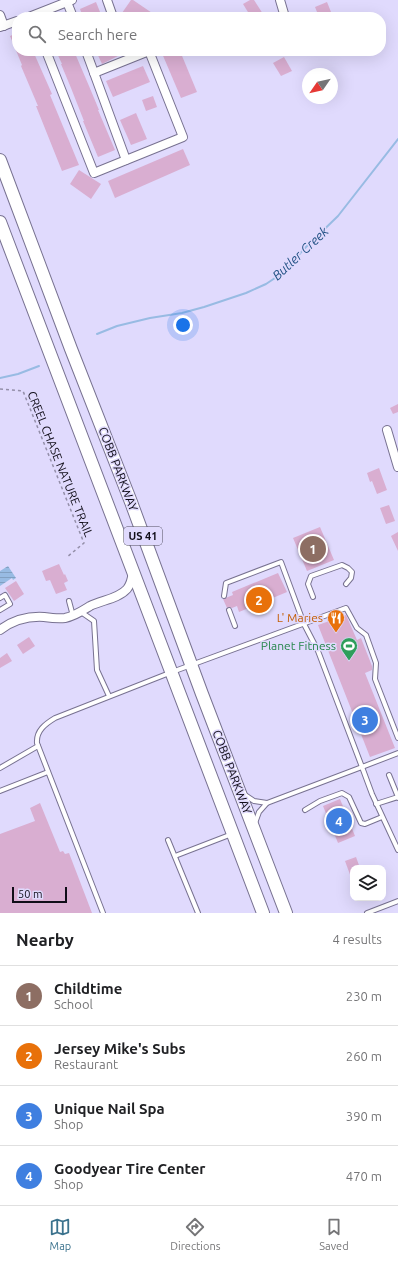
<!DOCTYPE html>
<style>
:root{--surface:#fff;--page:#f2f2f2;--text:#202124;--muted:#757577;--line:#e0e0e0;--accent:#3b728d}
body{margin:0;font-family:Ubuntu,sans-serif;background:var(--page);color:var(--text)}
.controls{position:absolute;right:12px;bottom:12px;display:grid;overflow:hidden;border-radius:8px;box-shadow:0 4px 16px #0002}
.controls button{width:36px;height:36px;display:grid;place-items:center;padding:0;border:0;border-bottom:1px solid var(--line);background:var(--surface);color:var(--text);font:20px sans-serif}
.compass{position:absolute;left:302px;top:68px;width:36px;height:36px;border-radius:50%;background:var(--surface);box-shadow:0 4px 16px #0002;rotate:236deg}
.scale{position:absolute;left:12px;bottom:10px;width:55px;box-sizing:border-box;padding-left:4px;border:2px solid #100d18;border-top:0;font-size:11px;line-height:14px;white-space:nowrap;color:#100d18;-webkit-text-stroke:3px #e0dafd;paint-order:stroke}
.you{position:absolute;left:183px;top:325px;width:14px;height:14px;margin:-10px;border:3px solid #fff;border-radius:50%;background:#1a73e8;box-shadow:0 0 0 6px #1a73e833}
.badge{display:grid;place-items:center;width:26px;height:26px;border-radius:50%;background:var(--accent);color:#fff;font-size:13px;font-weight:700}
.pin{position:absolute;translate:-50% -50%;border:2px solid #fff;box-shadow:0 1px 4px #0006}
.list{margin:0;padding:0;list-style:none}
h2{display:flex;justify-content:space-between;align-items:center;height:52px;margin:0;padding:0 16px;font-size:17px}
h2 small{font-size:13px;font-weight:400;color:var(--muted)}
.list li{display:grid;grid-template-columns:26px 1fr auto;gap:12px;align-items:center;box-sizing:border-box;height:60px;padding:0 16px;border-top:1px solid var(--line)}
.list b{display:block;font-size:15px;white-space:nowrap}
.list p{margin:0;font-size:13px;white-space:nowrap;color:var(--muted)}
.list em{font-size:13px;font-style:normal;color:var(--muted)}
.icon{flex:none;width:22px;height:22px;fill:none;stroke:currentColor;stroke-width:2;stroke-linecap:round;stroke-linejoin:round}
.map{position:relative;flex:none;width:398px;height:913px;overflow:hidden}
.search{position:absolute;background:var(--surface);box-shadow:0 4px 16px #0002;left:12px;right:12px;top:12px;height:44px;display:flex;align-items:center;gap:10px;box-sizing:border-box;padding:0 14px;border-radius:16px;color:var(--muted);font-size:15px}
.sheet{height:292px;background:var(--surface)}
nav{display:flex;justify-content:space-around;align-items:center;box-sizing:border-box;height:56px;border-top:1px solid var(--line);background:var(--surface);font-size:11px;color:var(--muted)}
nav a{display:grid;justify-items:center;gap:2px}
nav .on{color:var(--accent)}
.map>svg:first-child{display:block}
.water{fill:url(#water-rules)}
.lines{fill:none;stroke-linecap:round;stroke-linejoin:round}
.stream{stroke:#98bbe3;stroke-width:2}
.building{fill:#d9aed1}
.lane-casing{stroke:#787291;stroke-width:6}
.street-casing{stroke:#787291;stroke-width:10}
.primary-casing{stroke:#787291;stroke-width:14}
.path{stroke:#948fa9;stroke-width:1.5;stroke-dasharray:3 3;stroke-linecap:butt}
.lane{stroke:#fff;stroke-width:4}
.street{stroke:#fff;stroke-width:8}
.primary{stroke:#fff;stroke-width:12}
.labels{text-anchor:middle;stroke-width:3;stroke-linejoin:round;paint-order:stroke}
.shield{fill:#e0dafd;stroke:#4e4a5d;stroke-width:1}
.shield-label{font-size:11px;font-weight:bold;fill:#100d18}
.street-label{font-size:12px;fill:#100d18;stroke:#e0dafd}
.food-label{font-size:12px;fill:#c56008;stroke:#e0dafd;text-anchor:end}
.leisure-label{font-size:12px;fill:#27864d;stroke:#e0dafd;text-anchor:end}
.water-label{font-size:13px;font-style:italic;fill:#215184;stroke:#e0dafd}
</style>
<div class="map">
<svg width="398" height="913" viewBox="0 0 398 913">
<defs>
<pattern id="water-rules" width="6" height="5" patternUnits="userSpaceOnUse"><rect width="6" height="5" fill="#98bbe3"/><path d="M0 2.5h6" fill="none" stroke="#82a0c2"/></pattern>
</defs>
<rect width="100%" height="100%" fill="#e0dafd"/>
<!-- water -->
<path class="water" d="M8 566 16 578 13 580 12 578 0 586V571Z"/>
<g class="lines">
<!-- stream -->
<g class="stream">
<path d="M97 334 117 326 150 318 182 313 204 307 246 293 266 284 275 278 284 271 306 247 338 216 398 139"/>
<path d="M0 378 18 374 39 366"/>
</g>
</g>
<!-- building -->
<g class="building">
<path d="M131 0H133L158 17H127L122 13Z"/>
<path d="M250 0H254L263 14 258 17H251L243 4Z"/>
<path d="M96 2 102 17H83L80 9Z"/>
<path d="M327 2 333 17H319L315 7Z"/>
<path d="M17 33V51H33L52 94 50 95 79 165 62 171 36 106H38L21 66 22 65 10 36Z"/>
<path d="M56 51H74L89 86 99 110H98L115 150 98 157 83 121H84L71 88 61 64H62Z"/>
<path d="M96 51H116L118 56 102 64Z"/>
<path d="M161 51H180L197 92 181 98Z"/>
<path d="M284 57 292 71 281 76 273 63Z"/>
<path d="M143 66 150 82 113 97 106 81Z"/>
<path d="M153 96 157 107 146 111 142 100Z"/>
<path d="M136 113 147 139 131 145 120 120Z"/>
<path d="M183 149 190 165 115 198 108 181Z"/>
<path d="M79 170 101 184 91 199 70 184Z"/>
<path d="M398 404V412L393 414 390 408Z"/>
<path d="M379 468 387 490 377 494 372 481 370 482 367 473Z"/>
<path d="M389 505 395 521 386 524 380 508Z"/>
<path d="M320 527 334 560 307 571 293 538Z"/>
<path d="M398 532V551L391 536Z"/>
<path d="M59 564 64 575 65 574 68 581 64 583 67 590 56 594 50 580 46 581 42 571Z"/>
<path d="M278 573 287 592 239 612 237 606 232 608 229 607 227 608 223 599 233 595 232 592Z"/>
<path d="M16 581 24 594 14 601 5 588Z"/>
<path d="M346 615 357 640 361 638 372 666V670L365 673 395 748 370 757 318 625Z"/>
<path d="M29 637 35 646 23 654 17 645Z"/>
<path d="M7 653 12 661 0 668V658Z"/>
<path d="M340 799 355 836 338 843 323 806Z"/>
<path d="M40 803 60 852 63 851 65 854 69 853 92 913H0V834L35 821 30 808Z"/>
<path d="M356 857 360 868H353L352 880 345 861Z"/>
</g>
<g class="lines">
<!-- lane casing -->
<g class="lane-casing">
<g id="lane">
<path d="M224 596 226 583 281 562 304 624 318 651 362 767 398 753"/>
<path d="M313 597 308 584 311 576 342 565 348 568 352 572 351 578 346 584"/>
<path d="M0 598 5 595 10 604 0 610"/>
<path d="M69 601 73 616"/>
<path d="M229 610 235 626"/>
<path d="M81 612 94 621 97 670 109 696"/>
<path d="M0 768 38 746"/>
<path d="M389 775 398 797"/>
<path d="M0 791 48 772"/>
<path d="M245 795 254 801 267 803 259 812 255 823"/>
<path d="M267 803 362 767 372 794 398 850"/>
<path d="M376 804 398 797V798"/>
<path d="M305 810 320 801 342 793 349 797 361 823 365 824 382 817"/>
<path d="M168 840 198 913"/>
<path d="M175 856 232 834"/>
<path d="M103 913 37 743C36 731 45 724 55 718L172 672 346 608 357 628 366 635 376 663 375 679 398 738"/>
<path d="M367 913 398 901"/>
</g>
</g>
<!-- street casing -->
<g class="street-casing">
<g id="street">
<path d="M107 0 113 17"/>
<path d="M280 0 285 17"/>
<path d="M67 2 73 17"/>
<path d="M0 15 4 26"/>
<path d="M29 17 72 0"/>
<path d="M0 27 17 21"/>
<path d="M46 51 94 173 183 137 149 51"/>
<path d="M86 51 126 160"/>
<path d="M94 73 149 51"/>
<path d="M387 430 398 467"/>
<path d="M0 630C12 621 28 616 44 617 51 618 58 619 65 618 75 616 82 611 90 606 102 600 118 599 127 589 131 584 132 579 133 572"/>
</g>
</g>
<!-- primary casing -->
<g class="primary-casing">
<g id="primary">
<path d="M0 160 71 349 131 502 202 694 286 913"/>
<path d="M0 222 263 913"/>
</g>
</g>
<!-- path -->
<path class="path" d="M0 389 23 391 84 543 67 557"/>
<!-- lane -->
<use href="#lane" class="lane"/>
<!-- street -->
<use href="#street" class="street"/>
<!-- primary -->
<use href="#primary" class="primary"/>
</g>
<!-- icons -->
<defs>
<g id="restaurant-pin" transform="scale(0.9)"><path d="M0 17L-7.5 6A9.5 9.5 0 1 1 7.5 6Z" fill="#e8710a" stroke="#e0dafd"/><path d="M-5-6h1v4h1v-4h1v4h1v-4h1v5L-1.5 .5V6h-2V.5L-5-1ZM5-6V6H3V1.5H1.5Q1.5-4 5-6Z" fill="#fff"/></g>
<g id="stadium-pin" transform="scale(0.9)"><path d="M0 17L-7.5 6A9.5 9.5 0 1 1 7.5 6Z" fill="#2e9e5b" stroke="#e0dafd"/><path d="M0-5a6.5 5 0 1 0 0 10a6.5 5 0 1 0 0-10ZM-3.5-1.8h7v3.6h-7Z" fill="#fff"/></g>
</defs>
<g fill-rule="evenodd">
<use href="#restaurant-pin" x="336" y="618"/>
<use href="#stadium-pin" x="349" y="646"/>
</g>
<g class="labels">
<!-- shield labels -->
<rect class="shield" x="124" y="527" width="38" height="18" rx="3"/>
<g class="shield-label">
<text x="143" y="540">US 41</text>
</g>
<!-- street labels -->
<g class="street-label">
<text transform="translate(60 464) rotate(68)" y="4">CREEL CHASE NATURE TRAIL</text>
<text transform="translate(118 469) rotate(69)" y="4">COBB PARKWAY</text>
<text transform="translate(232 772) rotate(69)" y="4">COBB PARKWAY</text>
</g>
<!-- food labels -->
<g class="food-label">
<text x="323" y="622">L' Maries</text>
</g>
<!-- leisure labels -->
<g class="leisure-label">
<text x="336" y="650">Planet Fitness</text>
</g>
<!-- water labels -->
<g class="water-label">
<text transform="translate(300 253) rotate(-43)" y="5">Butler Creek</text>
</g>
</g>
</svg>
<div class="controls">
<button><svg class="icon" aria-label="layers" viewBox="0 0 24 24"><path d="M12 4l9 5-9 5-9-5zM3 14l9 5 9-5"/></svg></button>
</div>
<svg class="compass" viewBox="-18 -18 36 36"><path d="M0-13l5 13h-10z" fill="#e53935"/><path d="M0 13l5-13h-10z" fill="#757577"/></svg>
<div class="scale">50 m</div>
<div class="you"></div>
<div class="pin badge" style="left:313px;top:549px;background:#8d6e63">1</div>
<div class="pin badge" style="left:259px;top:600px;background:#e8710a">2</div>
<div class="pin badge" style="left:365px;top:720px;background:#3f7fe0">3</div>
<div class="pin badge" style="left:339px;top:821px;background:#3f7fe0">4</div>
<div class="search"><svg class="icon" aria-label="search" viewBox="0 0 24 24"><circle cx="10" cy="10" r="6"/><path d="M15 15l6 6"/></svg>Search here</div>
</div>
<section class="sheet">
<h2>Nearby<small>4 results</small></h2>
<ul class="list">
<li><span class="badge" style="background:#8d6e63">1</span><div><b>Childtime</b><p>School</p></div><em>230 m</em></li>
<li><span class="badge" style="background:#e8710a">2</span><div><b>Jersey Mike's Subs</b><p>Restaurant</p></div><em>260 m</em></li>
<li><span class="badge" style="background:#3f7fe0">3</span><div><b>Unique Nail Spa</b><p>Shop</p></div><em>390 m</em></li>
<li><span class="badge" style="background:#3f7fe0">4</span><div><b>Goodyear Tire Center</b><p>Shop</p></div><em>470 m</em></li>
</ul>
</section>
<nav>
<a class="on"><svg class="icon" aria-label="map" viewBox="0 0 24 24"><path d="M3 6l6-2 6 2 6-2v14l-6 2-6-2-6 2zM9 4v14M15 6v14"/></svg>Map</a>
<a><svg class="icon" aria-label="directions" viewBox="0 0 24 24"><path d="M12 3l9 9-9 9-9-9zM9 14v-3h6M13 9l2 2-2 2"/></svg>Directions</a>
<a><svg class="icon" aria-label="saved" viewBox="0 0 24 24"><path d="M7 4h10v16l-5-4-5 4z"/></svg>Saved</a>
</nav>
